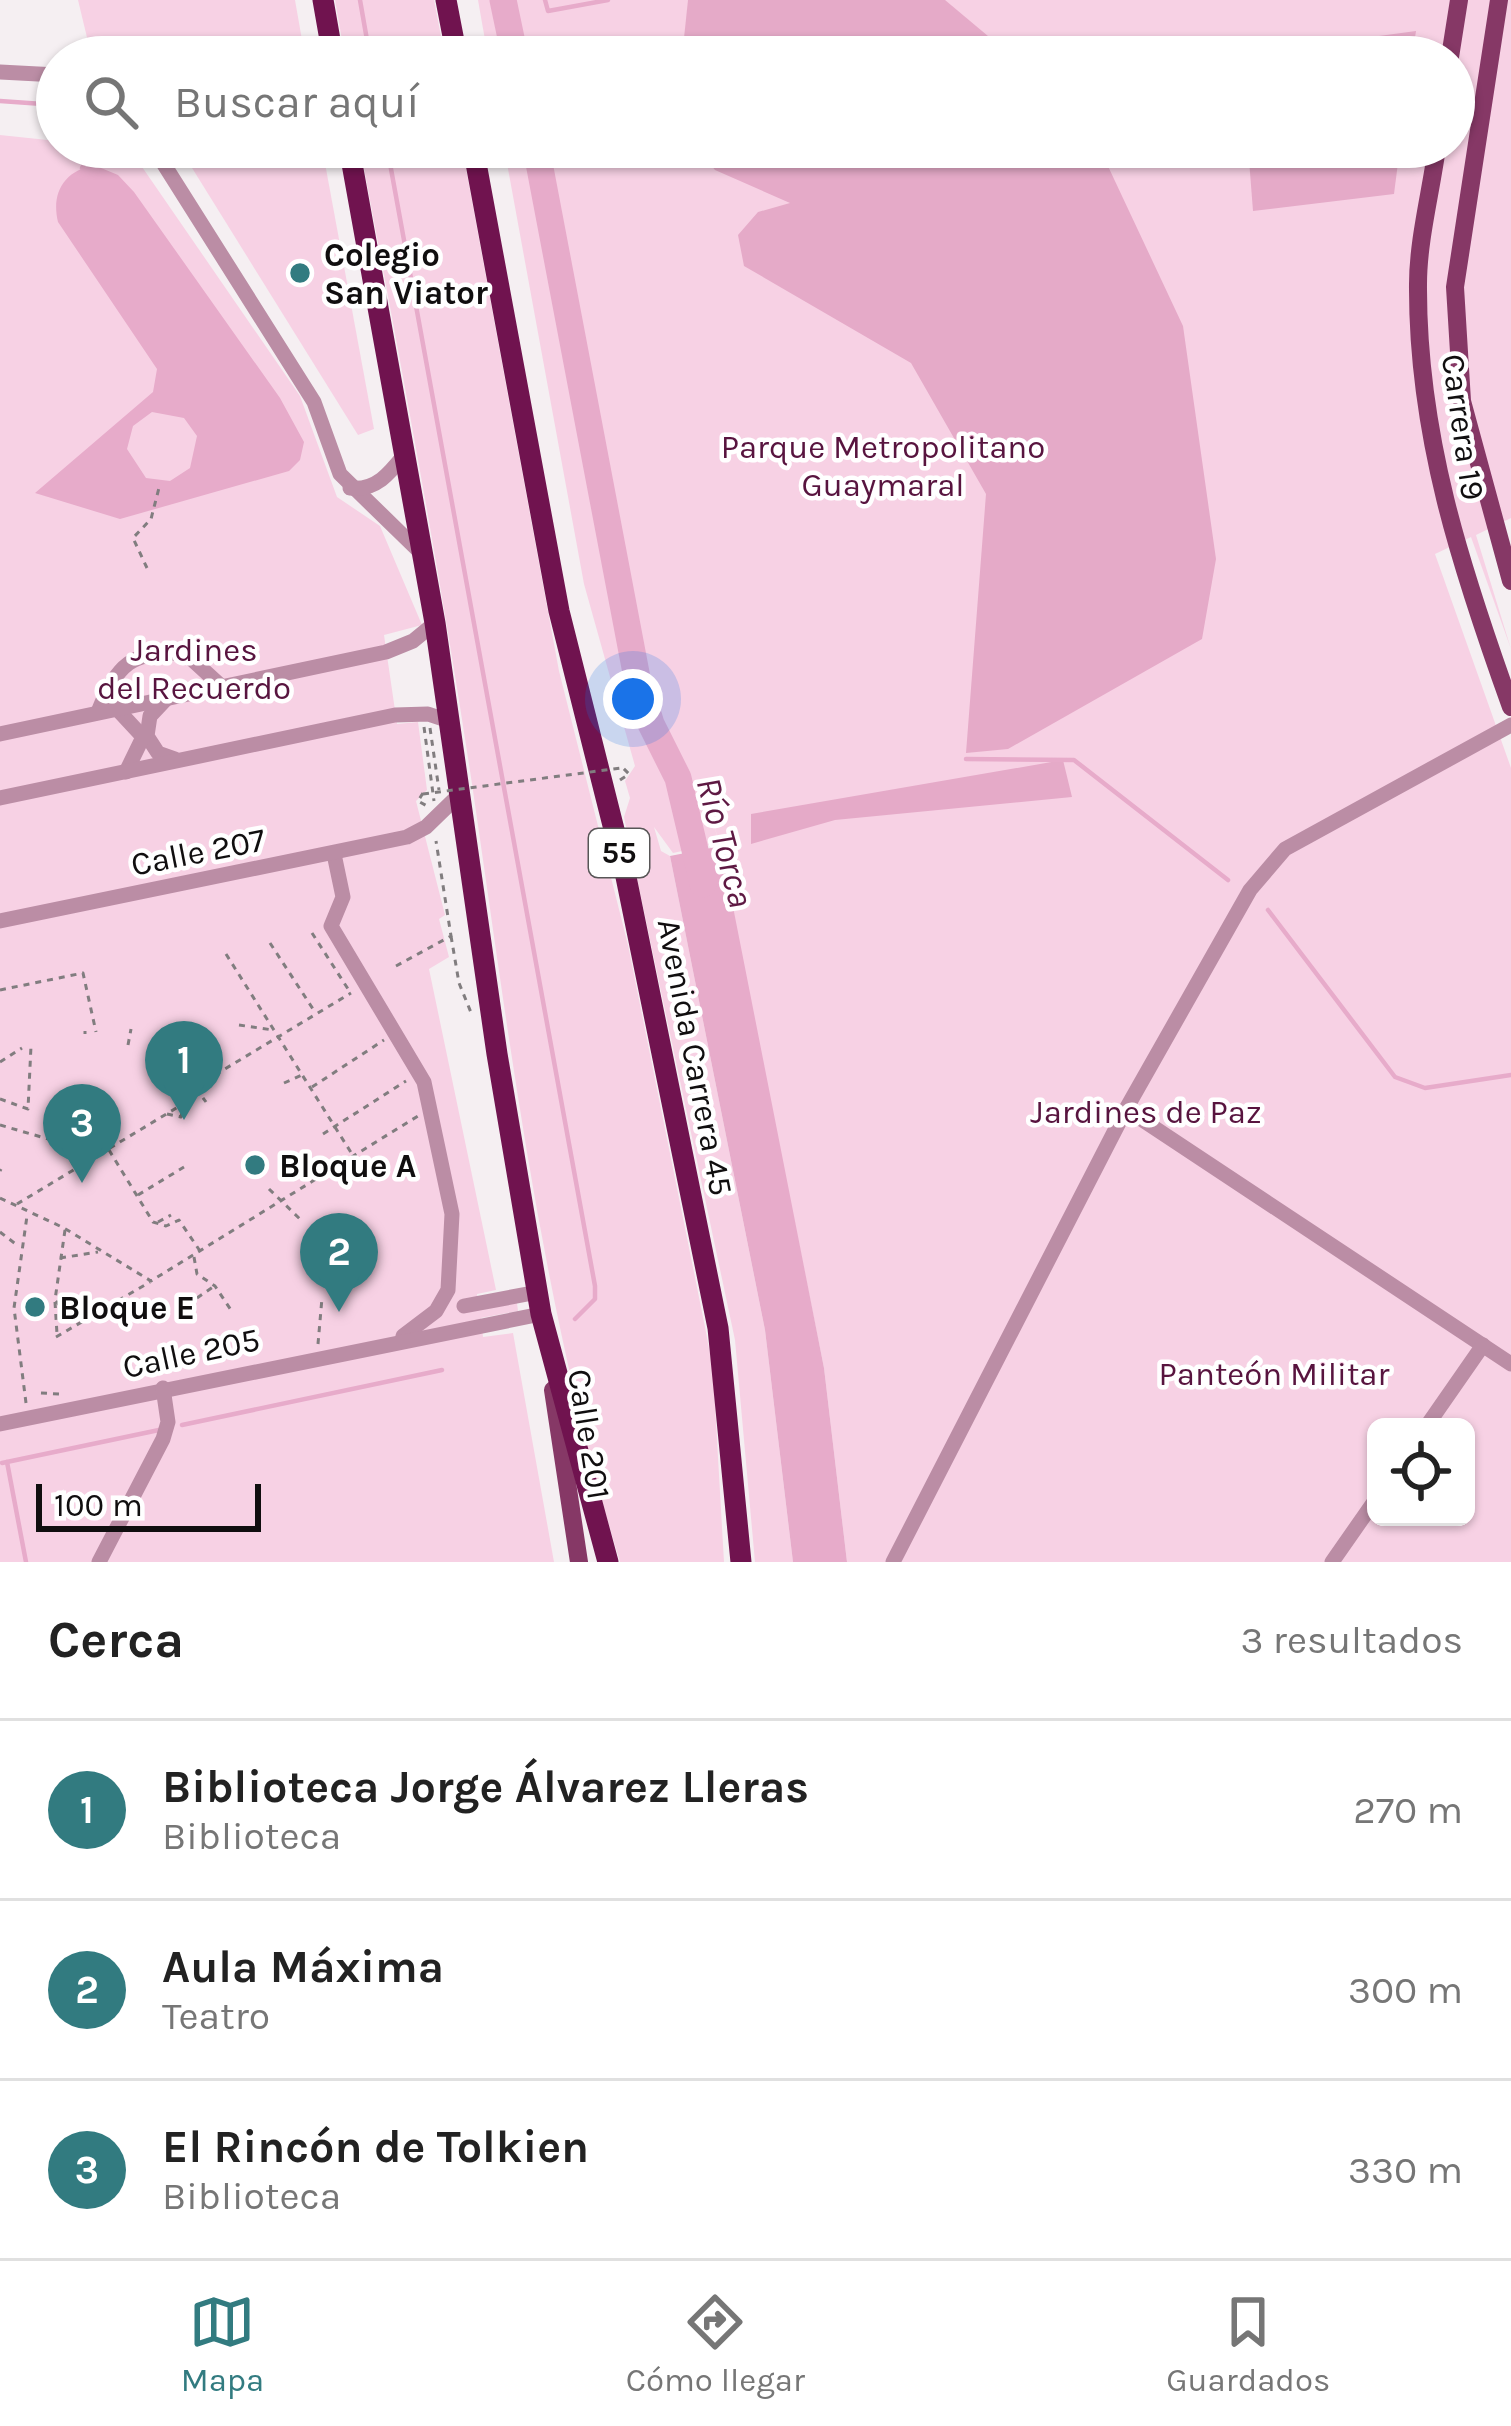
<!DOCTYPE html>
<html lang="es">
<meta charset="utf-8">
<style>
:root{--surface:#fff;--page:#f2f2f2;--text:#222;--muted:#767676;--line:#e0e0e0;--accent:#327b80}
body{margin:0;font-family:Karla,sans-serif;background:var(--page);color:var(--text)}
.controls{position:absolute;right:36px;bottom:36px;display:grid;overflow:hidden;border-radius:18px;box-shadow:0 3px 9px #0004}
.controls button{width:108px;height:108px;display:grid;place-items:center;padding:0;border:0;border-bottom:3px solid var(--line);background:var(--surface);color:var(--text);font:60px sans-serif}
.scale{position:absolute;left:36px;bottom:30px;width:225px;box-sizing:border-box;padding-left:12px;border:6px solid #100e0f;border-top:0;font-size:33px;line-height:42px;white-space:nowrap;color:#100e0f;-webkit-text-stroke:9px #fff;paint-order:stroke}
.you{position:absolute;left:633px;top:699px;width:42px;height:42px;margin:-30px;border:9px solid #fff;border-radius:50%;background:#1a73e8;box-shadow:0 0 0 18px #1a73e833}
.badge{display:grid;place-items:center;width:78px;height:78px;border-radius:50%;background:var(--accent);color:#fff;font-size:39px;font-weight:700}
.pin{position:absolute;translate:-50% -99px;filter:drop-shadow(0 3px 6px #0008)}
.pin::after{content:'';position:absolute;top:63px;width:42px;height:36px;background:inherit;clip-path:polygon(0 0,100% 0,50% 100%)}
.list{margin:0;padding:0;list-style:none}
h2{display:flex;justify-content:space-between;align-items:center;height:156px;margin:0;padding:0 48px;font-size:51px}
h2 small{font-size:39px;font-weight:400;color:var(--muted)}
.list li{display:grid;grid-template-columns:78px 1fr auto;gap:36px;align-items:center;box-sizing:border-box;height:180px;padding:0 48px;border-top:3px solid var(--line)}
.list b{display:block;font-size:45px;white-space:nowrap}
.list p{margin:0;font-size:39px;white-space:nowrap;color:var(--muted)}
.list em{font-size:39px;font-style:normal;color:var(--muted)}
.icon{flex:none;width:66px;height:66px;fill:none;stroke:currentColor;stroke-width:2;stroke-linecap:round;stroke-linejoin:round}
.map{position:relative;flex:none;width:1511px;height:1562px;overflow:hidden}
.search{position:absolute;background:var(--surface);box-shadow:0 3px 9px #0004;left:36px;right:36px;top:36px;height:132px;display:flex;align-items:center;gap:30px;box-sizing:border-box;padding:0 42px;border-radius:66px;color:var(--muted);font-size:45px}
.sheet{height:696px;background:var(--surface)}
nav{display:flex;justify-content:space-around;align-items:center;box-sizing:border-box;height:168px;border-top:3px solid var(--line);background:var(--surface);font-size:33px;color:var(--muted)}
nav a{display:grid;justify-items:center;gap:6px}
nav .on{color:var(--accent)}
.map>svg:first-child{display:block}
.green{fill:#f7d1e4;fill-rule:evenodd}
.forest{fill:#e5aac8}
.water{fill:#e7abca;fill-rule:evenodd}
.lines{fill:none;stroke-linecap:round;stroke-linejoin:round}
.stream{stroke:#e7abca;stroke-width:4.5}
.river{stroke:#e7abca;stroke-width:27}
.path{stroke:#817d7f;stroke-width:3;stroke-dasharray:6 6;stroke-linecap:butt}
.minor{stroke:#bb8da5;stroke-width:15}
.major{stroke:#863866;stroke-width:18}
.highway{stroke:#70134f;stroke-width:21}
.path-bridge{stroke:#817d7f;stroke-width:3;stroke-dasharray:6 6;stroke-linecap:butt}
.poi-dot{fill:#327b80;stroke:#fff;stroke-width:4.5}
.labels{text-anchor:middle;stroke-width:9;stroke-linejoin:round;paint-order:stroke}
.shield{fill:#fff;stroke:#585657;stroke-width:3}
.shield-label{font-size:30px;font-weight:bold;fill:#100e0f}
.poi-label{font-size:33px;font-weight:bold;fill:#100e0f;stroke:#fff;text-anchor:start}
.street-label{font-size:33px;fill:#100e0f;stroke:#fff}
.park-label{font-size:33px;fill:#58143f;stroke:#fff}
.water-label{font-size:36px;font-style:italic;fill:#5e1943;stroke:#fff}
</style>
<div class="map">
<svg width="1511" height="1562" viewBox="0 0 1511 1562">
<rect width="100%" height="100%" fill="#f5eff2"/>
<!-- green -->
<g class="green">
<path d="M78 0H295L305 57H108L90 50Z"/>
<path d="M335 0H434L445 57H345Z"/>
<path d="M478 0H1511V518L1476 535 1511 649 1471 537 1435 554 1511 768V1562H847L824 1368 713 817 718 843 673 853 654 827 661 851 670 856 765 1330 793 1562H755L735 1340 624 817 630 798 625 781 635 766 584 584 504 147H1454V57H488ZM1376 1427H1466V1517H1376Z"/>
<path d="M0 135 57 141V147L129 148 300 396 337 497 380 526 422 625 384 635 397 724 418 722 427 790 416 801 445 915 439 919 449 957 429 969 496 1290 477 1294 479 1309 517 1303 518 1311 481 1318 483 1337 513 1333 554 1562H0Z"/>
<path d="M179 147H322L374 429 358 435Z"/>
<path d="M360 147H462L559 671 628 945 705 1327 713 1370 724 1562H620C541 1304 511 1049 472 784 440 571 400 359 360 147Z"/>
</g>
<!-- forest -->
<g class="forest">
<path d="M688 0H945L1013 57H682Z"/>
<path d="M1416 31 1412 57H1240L1239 55Z"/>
<path d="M696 147H1099L1183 326 1216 559 1202 639 1008 749 966 753 986 494 911 363 744 266 738 235 758 212 790 203 715 170Z"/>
<path d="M1248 147H1400L1394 194 1253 211Z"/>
<path d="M1063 760 1072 797 835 820 751 844V814Z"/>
</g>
<!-- water -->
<g class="water">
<path d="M94 165 118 175 134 192 280 398 304 442 300 460 289 471 120 519 35 493 153 392 157 369 58 222C51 193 64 171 94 165ZM152 412 184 418 197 436 190 468 170 481 146 478 127 449 133 426Z"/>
<path d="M721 846 824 1368 847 1562H793L765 1330 670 856Z"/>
</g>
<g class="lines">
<!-- stream -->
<g class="stream">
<path d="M360 0 370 57"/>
<path d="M545 0 548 11 608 0"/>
<path d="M0 101 57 105"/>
<path d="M387 147 595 1286V1299L575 1319"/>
<path d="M82 168 95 147"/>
<path d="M966 759 1074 760 1228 880"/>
<path d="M1268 910 1395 1077 1425 1088 1511 1075"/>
<path d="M182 1425 442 1370"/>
<path d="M7 1462 26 1562"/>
<path d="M2 1463 159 1430"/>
</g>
<!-- river -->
<g class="river">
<path d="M503 0 515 57"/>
<path d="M536 147 637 678 651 724 678 778 703 884"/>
</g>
<!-- path -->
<g class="path">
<path d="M1454 89 1467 87"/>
<path d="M1461 93 1467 92"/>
<path d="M147 568 133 538 151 519 160 484"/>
<path d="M424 727 434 801"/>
<path d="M430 728 439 790"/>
<path d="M620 780 629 774 622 767"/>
<path d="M423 793 418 801 427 806"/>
<path d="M312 933 350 992"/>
<path d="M451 936 459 983 472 1015"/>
<path d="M270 943 315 1012"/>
<path d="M226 954 352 1154"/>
<path d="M396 966 451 936 436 841"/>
<path d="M0 990 83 973 96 1032"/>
<path d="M239 1025 273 1030"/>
<path d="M85 1031V1034"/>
<path d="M128 1045 131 1029"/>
<path d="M0 1062 22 1048"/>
<path d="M284 1083 302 1075"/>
<path d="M312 1087 384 1040"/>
<path d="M196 1088 206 1102"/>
<path d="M0 1099 28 1109 31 1046"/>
<path d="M167 1114 181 1117 183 1106"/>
<path d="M0 1125 62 1143 75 1168"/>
<path d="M323 1134 406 1081"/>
<path d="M109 1150 153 1222 166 1226 179 1220 200 1251"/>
<path d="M0 1171 1 1169"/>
<path d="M269 1189 301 1220"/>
<path d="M138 1195 184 1167"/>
<path d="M0 1198 64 1228 151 1281 418 1116"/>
<path d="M17 1204 183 1104 185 1093 195 1087 351 993"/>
<path d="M158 1222 171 1215"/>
<path d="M65 1230 55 1300 67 1314 90 1317"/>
<path d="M0 1232 17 1245"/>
<path d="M194 1257 197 1274 215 1286 233 1313"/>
<path d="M60 1258 98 1252"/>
<path d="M197 1298 213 1287"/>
<path d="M55 1302 57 1334"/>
<path d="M56 1337 150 1282"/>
<path d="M318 1344 322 1298"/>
<path d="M41 1393 60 1394"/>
<path d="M26 1403 14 1308 27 1216"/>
</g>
<!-- minor -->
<g class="minor">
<path d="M0 72 57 75"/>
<path d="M153 147 314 402 340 474 421 553"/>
<path d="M350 488C376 491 390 473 405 454"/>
<path d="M166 699 150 716 147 736 158 753 175 759"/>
<path d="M117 709 143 737 126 772"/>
<path d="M98 712C117 665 131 649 186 654L221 686"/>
<path d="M0 734 386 652 413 641 435 623"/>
<path d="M0 798 395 715 428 714 449 721"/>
<path d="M334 854 343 897 331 926 424 1082 452 1214 448 1290 436 1311 403 1336"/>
<path d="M0 921 407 837 426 827 460 794"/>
<path d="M1126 1109 1511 1364"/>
<path d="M464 1306 538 1292"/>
<path d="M0 1424 541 1314"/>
<path d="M1426 1427 1483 1345"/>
<path d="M99 1562 163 1439 168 1422 163 1388"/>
<path d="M893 1562 1126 1109 1250 890 1285 849 1511 725"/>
<path d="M1332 1562 1376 1499"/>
</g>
<!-- major -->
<g class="major">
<path d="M1499 0 1455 287 1462 401 1511 581"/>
<path d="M1450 57 1459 0"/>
<path d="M1437 147C1431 192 1418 240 1418 284 1417 434 1461 568 1511 707"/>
<path d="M553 1390 579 1562"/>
</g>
<!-- highway -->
<g class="highway">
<path d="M323 0 333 57"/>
<path d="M446 0 457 57"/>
<path d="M349 147 435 623 497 1054 541 1314 608 1562"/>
<path d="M473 147 559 611 626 877 718 1328 741 1562"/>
</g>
<!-- path-bridge -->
<path class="path-bridge" d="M423 794 621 768"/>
</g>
<!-- markers -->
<g class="poi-dot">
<circle cx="300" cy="273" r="12"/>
<circle cx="255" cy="1165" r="12"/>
<circle cx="35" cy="1307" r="12"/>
</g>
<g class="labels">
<!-- shield labels -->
<rect class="shield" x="589" y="829" width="60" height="48" rx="9"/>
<g class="shield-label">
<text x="619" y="863">55</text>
</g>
<!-- poi labels -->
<g class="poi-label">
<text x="324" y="266">Colegio<tspan x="324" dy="38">San Viator</tspan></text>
<text x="279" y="1177">Bloque A</text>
<text x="59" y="1319">Bloque E</text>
</g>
<!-- street labels -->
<g class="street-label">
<text transform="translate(1464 427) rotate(82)" y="12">Carrera 19</text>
<text transform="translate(198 851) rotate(-11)" y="12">Calle 207</text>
<text transform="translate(696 1057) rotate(79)" y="12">Avenida Carrera 45</text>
<text transform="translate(191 1352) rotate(-12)" y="12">Calle 205</text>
<text transform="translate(590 1434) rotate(81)" y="12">Calle 201</text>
</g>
<!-- park labels -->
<g class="park-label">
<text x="883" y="458">Parque Metropolitano<tspan x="883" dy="38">Guaymaral</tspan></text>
<text x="194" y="661">Jardines<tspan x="194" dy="38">del Recuerdo</tspan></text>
<text x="1146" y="1123">Jardines de Paz</text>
<text x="1274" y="1385">Panteón Militar</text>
</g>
<!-- water labels -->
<g class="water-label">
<text transform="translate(726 842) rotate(75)" y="13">Río Torca</text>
</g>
</g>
</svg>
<div class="controls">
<button><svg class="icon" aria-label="locate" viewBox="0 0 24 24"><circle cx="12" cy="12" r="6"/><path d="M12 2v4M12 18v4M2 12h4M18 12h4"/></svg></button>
</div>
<div class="scale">100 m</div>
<div class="you"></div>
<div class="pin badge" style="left:184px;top:1120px">1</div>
<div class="pin badge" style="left:339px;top:1312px">2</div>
<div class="pin badge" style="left:82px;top:1183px">3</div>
<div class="search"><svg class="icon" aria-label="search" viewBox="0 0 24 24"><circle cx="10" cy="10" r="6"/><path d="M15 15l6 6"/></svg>Buscar aquí</div>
</div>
<section class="sheet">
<h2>Cerca<small>3 resultados</small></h2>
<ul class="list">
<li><span class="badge">1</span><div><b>Biblioteca Jorge Álvarez Lleras</b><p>Biblioteca</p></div><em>270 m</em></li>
<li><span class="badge">2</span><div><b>Aula Máxima</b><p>Teatro</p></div><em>300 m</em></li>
<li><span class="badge">3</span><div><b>El Rincón de Tolkien</b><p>Biblioteca</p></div><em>330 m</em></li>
</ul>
</section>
<nav>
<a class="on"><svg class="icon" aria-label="map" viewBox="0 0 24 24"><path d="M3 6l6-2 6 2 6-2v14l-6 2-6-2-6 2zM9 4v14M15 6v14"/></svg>Mapa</a>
<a><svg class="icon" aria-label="directions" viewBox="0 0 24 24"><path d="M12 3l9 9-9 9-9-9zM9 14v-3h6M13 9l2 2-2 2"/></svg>Cómo llegar</a>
<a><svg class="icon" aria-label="saved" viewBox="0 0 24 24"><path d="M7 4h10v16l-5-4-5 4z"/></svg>Guardados</a>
</nav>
